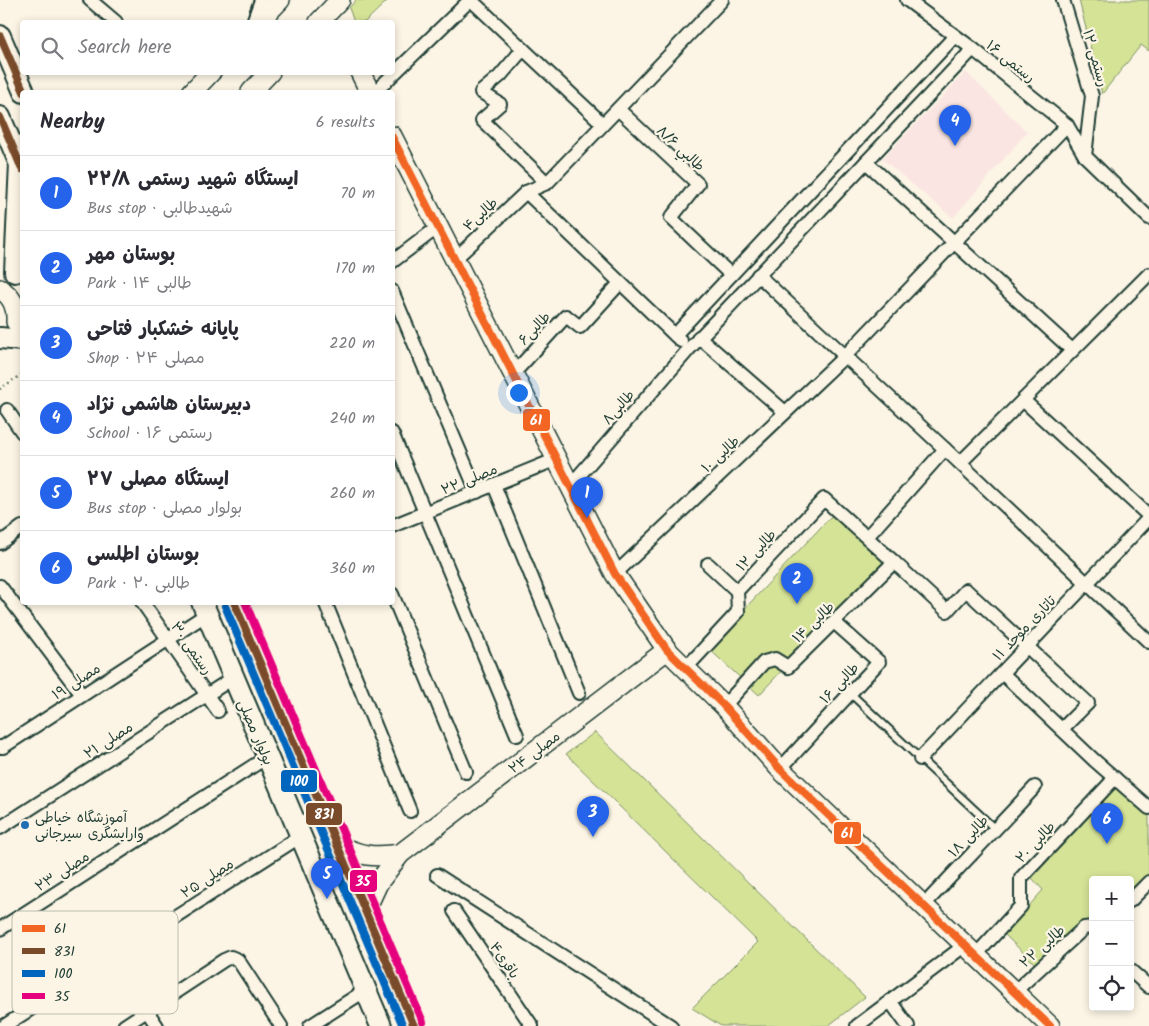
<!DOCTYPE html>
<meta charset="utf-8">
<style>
:root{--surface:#fff;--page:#f7f7f7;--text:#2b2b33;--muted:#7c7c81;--line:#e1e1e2;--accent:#2563eb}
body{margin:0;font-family:Kalam,"Playpen Sans Arabic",sans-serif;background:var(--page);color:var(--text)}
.controls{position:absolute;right:15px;bottom:15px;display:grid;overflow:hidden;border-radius:5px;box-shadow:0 2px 8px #0003}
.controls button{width:45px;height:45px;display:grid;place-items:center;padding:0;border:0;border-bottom:1px solid var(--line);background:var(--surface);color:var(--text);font:25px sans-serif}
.you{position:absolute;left:518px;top:392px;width:18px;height:18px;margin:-12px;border:4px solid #fff;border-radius:50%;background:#1a73e8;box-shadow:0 0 0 8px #1a73e833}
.badge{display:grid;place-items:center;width:32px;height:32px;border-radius:50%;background:var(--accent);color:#fff;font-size:16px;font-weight:700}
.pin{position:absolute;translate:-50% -41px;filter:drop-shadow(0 1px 2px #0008)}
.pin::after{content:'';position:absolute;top:26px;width:18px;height:15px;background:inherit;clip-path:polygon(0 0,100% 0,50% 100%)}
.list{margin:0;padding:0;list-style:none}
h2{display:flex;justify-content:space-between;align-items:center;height:65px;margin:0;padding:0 20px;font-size:21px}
h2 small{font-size:16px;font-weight:400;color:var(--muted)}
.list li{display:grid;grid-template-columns:32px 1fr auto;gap:15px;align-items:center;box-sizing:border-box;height:75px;padding:0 20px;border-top:1px solid var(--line)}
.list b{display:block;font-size:19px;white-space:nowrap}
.list p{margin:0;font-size:16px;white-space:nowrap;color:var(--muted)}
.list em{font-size:16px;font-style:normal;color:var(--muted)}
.icon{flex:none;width:28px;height:28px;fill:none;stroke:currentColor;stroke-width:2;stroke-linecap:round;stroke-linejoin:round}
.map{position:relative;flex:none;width:1149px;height:1026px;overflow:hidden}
.search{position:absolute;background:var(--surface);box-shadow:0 2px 8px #0003;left:20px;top:20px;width:375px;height:55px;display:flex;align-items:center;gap:12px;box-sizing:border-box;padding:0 18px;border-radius:5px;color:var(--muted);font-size:19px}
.panel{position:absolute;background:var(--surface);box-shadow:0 2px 8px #0003;left:20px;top:90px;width:375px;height:515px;border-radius:5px}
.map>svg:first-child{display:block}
.built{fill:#fae5e2}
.green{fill:#d5e397;stroke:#7a9066}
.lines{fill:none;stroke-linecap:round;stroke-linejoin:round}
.lane-casing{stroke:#1f3d34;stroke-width:10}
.street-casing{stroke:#1f3d34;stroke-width:16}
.secondary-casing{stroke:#1f3d34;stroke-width:22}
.primary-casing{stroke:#1f3d34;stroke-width:24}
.path{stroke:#1f3d34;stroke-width:2.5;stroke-dasharray:1 4;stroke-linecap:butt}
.lane{stroke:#fcf5e5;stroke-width:6}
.street{stroke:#fcf5e5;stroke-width:12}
.secondary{stroke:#fcf5e5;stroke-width:19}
.primary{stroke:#fcf5e5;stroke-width:20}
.bus-1-casing{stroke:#fcf5e5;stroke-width:11}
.bus-2-casing{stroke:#fcf5e5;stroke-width:11}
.bus-3-casing{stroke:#fcf5e5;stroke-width:11}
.bus-4-casing{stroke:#fcf5e5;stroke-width:11}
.bus-1{stroke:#f26522;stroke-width:8}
.bus-2{stroke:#7a4b2a;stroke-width:8}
.bus-3{stroke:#0065bd;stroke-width:8}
.bus-4{stroke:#e5007d;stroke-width:8}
.poi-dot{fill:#1f6fb2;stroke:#fcf5e5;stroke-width:2}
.labels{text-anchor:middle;stroke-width:4.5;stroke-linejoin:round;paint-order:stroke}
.street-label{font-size:14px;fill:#1f3d34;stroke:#fcf5e5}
.poi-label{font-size:14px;fill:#1f3d34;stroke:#fcf5e5;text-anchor:start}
.key{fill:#fcf5e5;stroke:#babeb0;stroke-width:1}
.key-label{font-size:14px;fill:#1f3d34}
.line-badge{stroke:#fcf5e5;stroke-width:2}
.badge-label{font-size:14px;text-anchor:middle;font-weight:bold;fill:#fff}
</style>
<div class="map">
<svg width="1149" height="1026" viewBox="0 0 1149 1026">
<rect width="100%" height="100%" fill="#fcf5e5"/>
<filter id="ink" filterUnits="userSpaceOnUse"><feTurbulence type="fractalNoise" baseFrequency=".02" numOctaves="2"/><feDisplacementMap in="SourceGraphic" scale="10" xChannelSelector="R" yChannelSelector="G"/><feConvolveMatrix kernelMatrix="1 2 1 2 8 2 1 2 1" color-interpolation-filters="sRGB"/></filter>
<g filter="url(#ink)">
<!-- built -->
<path class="built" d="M966 72 1027 132 953 218 882 159Z"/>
<!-- green -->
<g class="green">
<path d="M356 0H388L365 22H354L349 8Z"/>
<path d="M1079 0H1149V51L1141 45 1102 94Z"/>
<path d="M834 513 885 560 759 695 708 648Z"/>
<path d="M595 732 865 997 828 1026H721L692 1008 758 942 566 754Z"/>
<path d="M1121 782 1149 809V878L1130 897V880H1093V923L1037 966 1004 934 1043 890 1032 878Z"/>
</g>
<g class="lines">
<!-- lane casing -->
<g class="lane-casing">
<path id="lane" d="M850 693 995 829"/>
</g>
<!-- street casing -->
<g class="street-casing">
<g id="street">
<path d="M90 0 116 22"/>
<path d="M471 0 603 124"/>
<path d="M907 0 973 49 1067 125 1085 156"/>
<path d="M1063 0 1092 96 1085 156 1149 218"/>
<path d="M253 22 261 0"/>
<path d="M523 49 500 76 481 92 500 104 482 120 547 183"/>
<path d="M375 92 470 0"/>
<path d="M618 109 698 184 671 218 731 275"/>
<path d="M866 162 1072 350"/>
<path d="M526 192 681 341"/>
<path d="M455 259 526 192 547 183 722 0"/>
<path d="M392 262 438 227"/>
<path d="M758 275 945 449 1149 642"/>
<path d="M392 291 477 492"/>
<path d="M675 335 955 36"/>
<path d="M699 337 785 412"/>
<path d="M513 374 566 316 580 327 620 283"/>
<path d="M1023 400 1149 516"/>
<path d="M7 410 22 432"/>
<path d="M392 433 517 735"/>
<path d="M960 463 1149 274"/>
<path d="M494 485 579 693"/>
<path d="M570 486 689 349 973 49"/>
<path d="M392 526 557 459"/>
<path d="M867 537 945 449"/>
<path d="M0 543 22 527"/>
<path d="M894 562 947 611 966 590 1088 703 1062 729"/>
<path d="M708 564 737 591"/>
<path d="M615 574 845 356 1067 125"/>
<path d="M0 586 82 695"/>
<path d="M392 594 466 772"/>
<path d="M142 602 218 711"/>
<path d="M325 602 410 811"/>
<path d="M686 668 738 612 737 591 824 499 894 562 788 667 775 659 764 662 724 706"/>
<path d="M1002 673 1094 760 1149 808"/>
<path d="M0 747H3L207 614"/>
<path d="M920 759 1149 518"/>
<path d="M780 769 879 662 834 622"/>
<path d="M0 828 233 678"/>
<path d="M437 875 671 1026"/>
<path d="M1130 901 1149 882"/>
<path d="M923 906 1035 787"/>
<path d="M454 911 532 1026"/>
<path d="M0 929 267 757"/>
<path d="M975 956 1021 906V878L1115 778"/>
<path d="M1130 970 1149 987"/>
<path d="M1014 992 1084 928 1093 927"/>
<path d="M890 1001 908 1026"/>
<path d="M147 1011 157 1026"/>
<path d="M4 1026 301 836"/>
<path d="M124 1026 224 960 231 957 238 960 281 1026"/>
<path d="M310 1026 366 990"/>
<path d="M857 1026 964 946"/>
</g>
</g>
<!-- secondary casing -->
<g class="secondary-casing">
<g id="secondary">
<path d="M259 22 280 0"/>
<path d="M319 22 340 0"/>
<path d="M360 72 370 92"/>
<path d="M192 92 211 72"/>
<path d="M251 92 270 72"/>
<path d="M392 136 615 574 667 650 724 706 780 769 1050 1026"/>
<path d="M0 289C13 297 17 308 16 322"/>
<path d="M337 845C362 856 373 858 400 854"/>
<path d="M365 911 378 883 400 854 667 650"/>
</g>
</g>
<!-- primary casing -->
<g class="primary-casing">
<g id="primary">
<path d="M0 36 24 92"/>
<path d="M0 117 22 169"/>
<path d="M15 272 20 163"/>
<path d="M0 338 22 340"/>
<path d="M202 602 381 1026"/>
<path d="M234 602 414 1026"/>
</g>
</g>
<!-- path -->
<path class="path" d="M0 389 22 374"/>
<!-- lane -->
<use href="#lane" class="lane"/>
<!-- street -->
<use href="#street" class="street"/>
<!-- secondary -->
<use href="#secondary" class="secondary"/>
<!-- primary -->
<use href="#primary" class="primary"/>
<!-- bus-1 casing -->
<g class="bus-1-casing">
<path id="bus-1" d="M392 137 615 574 667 650 724 706 780 769 1050 1026"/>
</g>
<!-- bus-2 casing -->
<g class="bus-2-casing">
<g id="bus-2">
<path d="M0 36 24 92"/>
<path d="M0 117 22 169"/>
<path d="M234 602 414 1026"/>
</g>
</g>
<!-- bus-3 casing -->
<g class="bus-3-casing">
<path id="bus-3" d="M225 606 403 1026"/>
</g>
<!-- bus-4 casing -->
<g class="bus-4-casing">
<path id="bus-4" d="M245 602 423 1022"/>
</g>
<!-- bus-1 -->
<use href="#bus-1" class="bus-1"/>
<!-- bus-2 -->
<use href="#bus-2" class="bus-2"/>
<!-- bus-3 -->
<use href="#bus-3" class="bus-3"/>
<!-- bus-4 -->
<use href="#bus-4" class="bus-4"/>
</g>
</g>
<!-- markers -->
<circle class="poi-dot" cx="25" cy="825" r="5"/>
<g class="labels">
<!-- street labels -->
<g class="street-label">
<text transform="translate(1096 58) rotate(74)" y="5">رستمی ۱۲</text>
<text transform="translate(1011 61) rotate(39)" y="5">رستمی ۱۶</text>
<text transform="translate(681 148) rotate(43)" y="5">طالبي ۸/۶</text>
<text transform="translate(480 214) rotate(-43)" y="5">طالبی۴</text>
<text transform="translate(534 328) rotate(-47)" y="5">طالبی۶</text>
<text transform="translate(618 407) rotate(-49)" y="5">طالبی۸</text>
<text transform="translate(720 454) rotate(-43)" y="5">طالبی ۱۰</text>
<text transform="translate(469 479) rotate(-22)" y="5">مصلی ۲۲</text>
<text transform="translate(756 550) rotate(-47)" y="5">طالبی ۱۲</text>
<text transform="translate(813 622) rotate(-44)" y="5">طالبی ۱۴</text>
<text transform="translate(1024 628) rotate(-46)" y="5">تاتاری موحد ۱۱</text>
<text transform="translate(192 648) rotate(55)" y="5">رستمی ۳۰</text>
<text transform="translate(76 681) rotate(-33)" y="5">مصلی ۱۹</text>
<text transform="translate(839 683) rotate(-47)" y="5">طالبی ۱۶</text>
<text transform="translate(256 732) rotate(67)" y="5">بولوار مصلی</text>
<text transform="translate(108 740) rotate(-33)" y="5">مصلی ۲۱</text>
<text transform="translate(534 752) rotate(-37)" y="5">مصلی ۲۴</text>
<text transform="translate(968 836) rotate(-47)" y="5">طالبی ۱۸</text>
<text transform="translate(1035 842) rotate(-47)" y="5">طالبی ۲۰</text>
<text transform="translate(62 871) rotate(-33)" y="5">مصلی ۲۳</text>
<text transform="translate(207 878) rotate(-33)" y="5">مصلی ۲۵</text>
<text transform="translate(1042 946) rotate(-42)" y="5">طالبی ۲۲</text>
<text transform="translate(505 960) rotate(56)" y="5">باقری۴</text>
</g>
<!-- poi labels -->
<g class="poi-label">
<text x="35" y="822">آموزشگاه خیاطی<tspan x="35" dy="16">وارایشگری سیرجانی</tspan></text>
</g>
</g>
<!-- legend -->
<rect x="12" y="911" width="166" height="103" rx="8" class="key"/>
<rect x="22" y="925" width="23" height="7" fill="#f26522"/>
<rect x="22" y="948" width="23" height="6" fill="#7a4b2a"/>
<rect x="22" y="970" width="23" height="7" fill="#0065bd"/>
<rect x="22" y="993" width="23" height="6" fill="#e5007d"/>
<g class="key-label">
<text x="54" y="933">61</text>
<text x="54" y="956">831</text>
<text x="54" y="978">100</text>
<text x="54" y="1001">35</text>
</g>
<g class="line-badge">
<rect x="522" y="408" width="29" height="24" rx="5" fill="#f26522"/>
<rect x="280" y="769" width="38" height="24" rx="5" fill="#0065bd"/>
<rect x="305" y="802" width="38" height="24" rx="5" fill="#7a4b2a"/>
<rect x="833" y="821" width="29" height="24" rx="5" fill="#f26522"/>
<rect x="349" y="869" width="29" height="24" rx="5" fill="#e5007d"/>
</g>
<g class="badge-label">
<text x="536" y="425">61</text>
<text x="299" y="786">100</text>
<text x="324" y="819">831</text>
<text x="847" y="838">61</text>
<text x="363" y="886">35</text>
</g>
</svg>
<div class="controls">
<button>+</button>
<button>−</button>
<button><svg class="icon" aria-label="locate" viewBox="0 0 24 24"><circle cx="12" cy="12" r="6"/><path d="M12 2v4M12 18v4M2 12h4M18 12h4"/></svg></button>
</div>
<div class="you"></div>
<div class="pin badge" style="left:587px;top:518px">1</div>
<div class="pin badge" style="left:797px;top:604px">2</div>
<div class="pin badge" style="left:593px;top:837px">3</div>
<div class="pin badge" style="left:955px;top:146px">4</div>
<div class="pin badge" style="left:327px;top:899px">5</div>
<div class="pin badge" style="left:1107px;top:844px">6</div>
<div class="search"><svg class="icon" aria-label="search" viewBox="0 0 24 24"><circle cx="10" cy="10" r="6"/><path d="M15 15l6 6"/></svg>Search here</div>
<section class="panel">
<h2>Nearby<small>6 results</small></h2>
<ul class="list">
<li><span class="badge">1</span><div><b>ایستگاه شهید رستمی ۲۲/۸</b><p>Bus stop · شهیدطالبی</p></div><em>70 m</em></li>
<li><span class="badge">2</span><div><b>بوستان مهر</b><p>Park · طالبی ۱۴</p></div><em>170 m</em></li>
<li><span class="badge">3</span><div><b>پایانه خشکبار فتاحی</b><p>Shop · مصلی ۲۴</p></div><em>220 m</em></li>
<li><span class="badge">4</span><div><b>دبیرستان هاشمی نژاد</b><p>School · رستمی ۱۶</p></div><em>240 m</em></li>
<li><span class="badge">5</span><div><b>ایستگاه مصلی ۲۷</b><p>Bus stop · بولوار مصلی</p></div><em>260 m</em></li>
<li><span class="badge">6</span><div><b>بوستان اطلسی</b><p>Park · طالبی ۲۰</p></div><em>360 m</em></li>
</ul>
</section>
</div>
